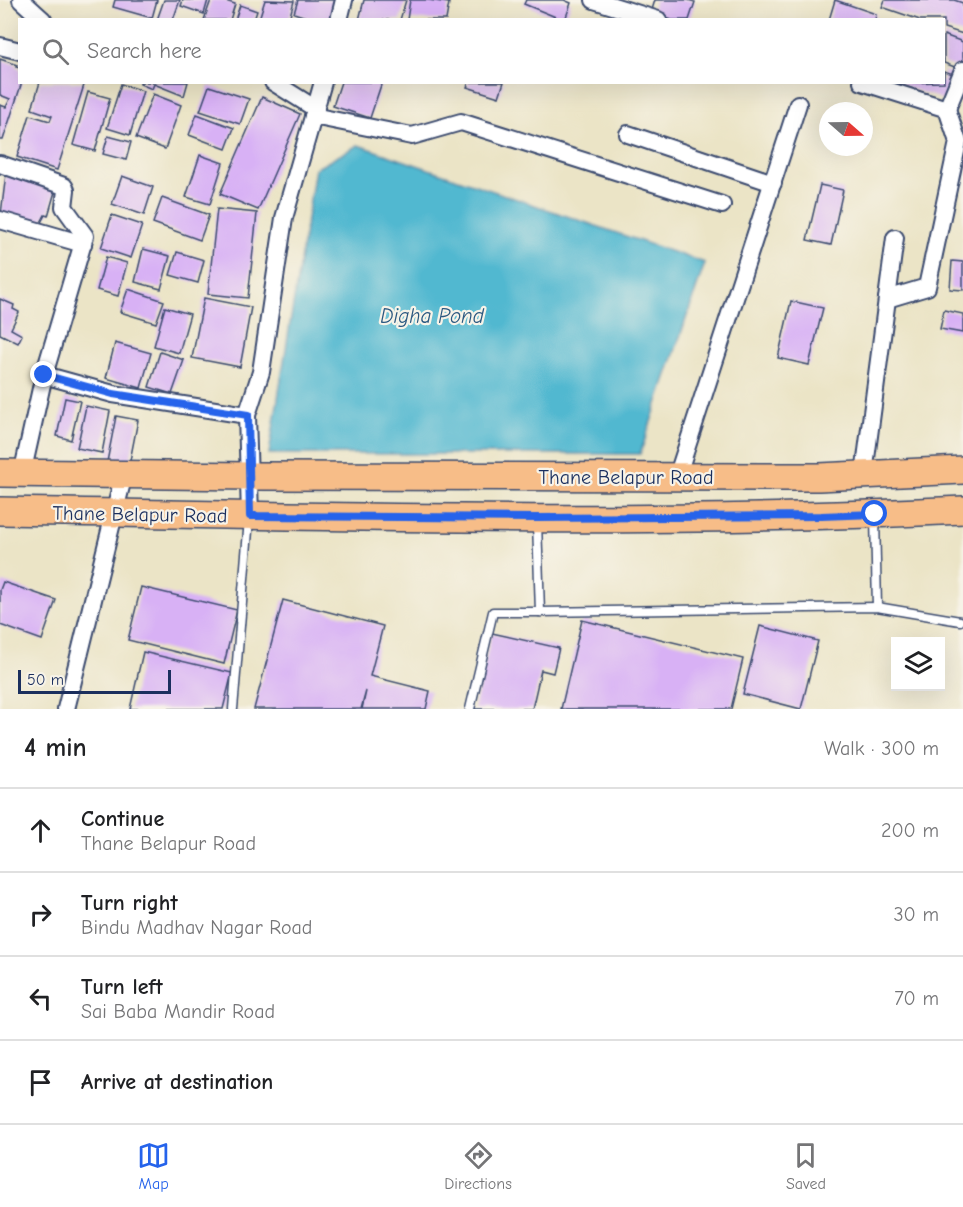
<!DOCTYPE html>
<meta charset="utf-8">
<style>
:root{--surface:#fff;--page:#f6f6f6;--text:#202124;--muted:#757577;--line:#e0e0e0;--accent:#2563eb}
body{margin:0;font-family:"Comic Neue",sans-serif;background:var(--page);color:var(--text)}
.controls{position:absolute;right:18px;bottom:18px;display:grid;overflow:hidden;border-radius:0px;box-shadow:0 6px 24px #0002}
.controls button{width:54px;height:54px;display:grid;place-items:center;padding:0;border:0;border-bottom:2px solid var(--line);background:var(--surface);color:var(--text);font:30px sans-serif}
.compass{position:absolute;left:819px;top:102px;width:54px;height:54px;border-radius:50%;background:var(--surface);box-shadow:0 6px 24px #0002;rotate:110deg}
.scale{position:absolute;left:18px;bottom:15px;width:153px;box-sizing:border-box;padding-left:6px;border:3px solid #1b2f5e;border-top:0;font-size:16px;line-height:21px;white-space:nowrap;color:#1b2f5e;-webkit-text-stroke:4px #f7f3e8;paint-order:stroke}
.stop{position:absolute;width:18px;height:18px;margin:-14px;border:4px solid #2563eb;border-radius:50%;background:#fff}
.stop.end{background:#2563eb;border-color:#fff;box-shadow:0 2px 6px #0008}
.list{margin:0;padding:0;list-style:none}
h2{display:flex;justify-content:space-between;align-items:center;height:78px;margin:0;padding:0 24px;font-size:26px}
h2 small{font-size:20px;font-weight:400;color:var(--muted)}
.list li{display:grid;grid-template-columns:39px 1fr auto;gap:18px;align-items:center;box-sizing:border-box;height:84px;padding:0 24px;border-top:2px solid var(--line)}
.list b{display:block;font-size:22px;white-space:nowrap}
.list p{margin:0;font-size:20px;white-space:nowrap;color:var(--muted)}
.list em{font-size:20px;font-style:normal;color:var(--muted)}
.icon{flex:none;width:33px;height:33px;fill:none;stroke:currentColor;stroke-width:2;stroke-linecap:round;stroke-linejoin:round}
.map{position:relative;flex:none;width:963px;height:709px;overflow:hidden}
.search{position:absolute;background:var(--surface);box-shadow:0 6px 24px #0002;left:18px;right:18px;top:18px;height:66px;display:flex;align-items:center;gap:15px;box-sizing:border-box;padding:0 21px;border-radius:0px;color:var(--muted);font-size:22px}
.sheet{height:414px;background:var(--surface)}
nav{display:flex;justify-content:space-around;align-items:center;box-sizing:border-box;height:84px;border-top:2px solid var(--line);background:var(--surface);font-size:16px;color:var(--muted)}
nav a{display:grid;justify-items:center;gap:3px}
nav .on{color:var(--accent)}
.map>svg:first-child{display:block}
.water{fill:#51b8d0;stroke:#367497;stroke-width:1.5}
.building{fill:#d8b1f5}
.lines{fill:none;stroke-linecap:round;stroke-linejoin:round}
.service-casing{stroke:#3a4a6e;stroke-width:11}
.minor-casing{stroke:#3a4a6e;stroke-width:20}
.primary-casing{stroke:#3a4a6e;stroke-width:30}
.service{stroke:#fff;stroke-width:8}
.minor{stroke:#fff;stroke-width:16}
.primary{stroke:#f7bd88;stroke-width:27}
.route{stroke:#2563eb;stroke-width:8}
.labels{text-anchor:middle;stroke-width:4.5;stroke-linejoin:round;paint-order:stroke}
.street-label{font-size:20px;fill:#1b2f5e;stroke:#f7f3e8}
.water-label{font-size:21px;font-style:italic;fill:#2b5880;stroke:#f7f3e8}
</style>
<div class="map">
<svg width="963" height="709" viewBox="0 0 963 709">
<rect width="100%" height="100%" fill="#f7f3e8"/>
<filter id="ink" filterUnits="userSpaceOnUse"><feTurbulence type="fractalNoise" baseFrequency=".0167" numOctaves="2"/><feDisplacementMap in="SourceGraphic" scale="12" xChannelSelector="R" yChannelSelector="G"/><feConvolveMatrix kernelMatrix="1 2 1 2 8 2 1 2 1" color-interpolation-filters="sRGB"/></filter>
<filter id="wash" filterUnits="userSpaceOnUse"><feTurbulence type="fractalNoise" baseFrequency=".008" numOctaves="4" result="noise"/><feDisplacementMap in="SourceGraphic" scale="24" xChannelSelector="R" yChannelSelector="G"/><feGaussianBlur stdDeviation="1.35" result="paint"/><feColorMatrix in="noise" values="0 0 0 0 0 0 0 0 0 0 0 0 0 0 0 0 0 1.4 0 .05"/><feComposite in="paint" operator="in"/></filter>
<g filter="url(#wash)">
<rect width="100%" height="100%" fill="#ebe4c6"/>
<!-- water -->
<path class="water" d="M358 145 705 263 640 454H269L315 169Z"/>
<g id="blocks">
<!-- building -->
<g class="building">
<path d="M115 0H157L152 18 113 7Z"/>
<path d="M164 0H180L173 20H157Z"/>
<path d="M183 0H208L204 14 181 6Z"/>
<path d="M211 0H222L235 4 230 20H204Z"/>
<path d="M265 0 294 1 289 20 259 19Z"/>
<path d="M298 0H334L337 1 332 20H315L294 13Z"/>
<path d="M364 0H406L400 20H359Z"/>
<path d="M410 0H428L449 3 446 20H407Z"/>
<path d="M526 0H564L571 3 565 20H563L524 4Z"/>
<path d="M655 0H688L695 2 689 20H672L651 13Z"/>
<path d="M835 0 876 14 875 20H829Z"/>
<path d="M885 0H954L963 3V34L944 28V20H920L882 7Z"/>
<path d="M240 5 257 11 254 20H235Z"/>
<path d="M944 35 963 42V59L960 69 944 63Z"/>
<path d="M0 59 17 65 16 67 20 68V82H22L3 140H0V105L6 107 10 99 0 95Z"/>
<path d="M944 71 956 75 947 101 896 83 944 82Z"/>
<path d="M40 82H85L57 170 17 157 30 115 50 121 52 116 32 109Z"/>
<path d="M140 82H188L184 96 154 84 152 89 140 84Z"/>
<path d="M341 82H382L370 118 333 106Z"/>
<path d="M469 82H504L499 97 467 87Z"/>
<path d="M121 84 143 91 130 135 107 128Z"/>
<path d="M209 86 249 99 240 124 200 111Z"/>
<path d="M88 92 110 98 95 151 73 145Z"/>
<path d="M153 94 181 105 165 149 136 138Z"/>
<path d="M262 97 300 114 258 210 220 194Z"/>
<path d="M197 114 234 128 226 149 189 135Z"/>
<path d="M108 136 131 142 126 160 103 154Z"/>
<path d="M200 155 223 163 210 204 186 197Z"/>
<path d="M6 174 56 188 48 216 45 215 38 228 1 214Z"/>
<path d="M122 176 153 187 144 215 112 204Z"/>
<path d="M820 185 843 190 831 245 807 240Z"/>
<path d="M162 198 209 215 200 240 153 223Z"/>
<path d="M217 209 257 213 248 298 208 294Z"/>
<path d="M112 215 142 225 131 258 101 248Z"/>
<path d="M143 249 170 256 161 289 135 282Z"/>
<path d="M177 252 204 260 198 283 170 275Z"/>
<path d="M106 257 127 263 118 296 97 290Z"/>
<path d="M952 261 963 262V290L950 289Z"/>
<path d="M128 289 164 301 156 323 120 312Z"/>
<path d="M204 298 251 307 240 367 192 358Z"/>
<path d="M0 299 14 305 13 309 19 312 11 329 22 335 18 343 0 334Z"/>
<path d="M791 301 823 308 809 365 778 358Z"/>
<path d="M165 307 190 314 179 353 154 346Z"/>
<path d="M944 310 963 314V333L940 329Z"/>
<path d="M115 343 151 353 141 388 106 378Z"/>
<path d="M160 352 184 360 172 394 149 387Z"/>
<path d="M65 398 80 401 71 440 57 436Z"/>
<path d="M86 406 110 411 102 453 77 448Z"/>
<path d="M116 416 138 420 128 471 106 467Z"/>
<path d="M3 582 56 600 42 640 0 625V590Z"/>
<path d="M141 587 237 610 224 664 128 640Z"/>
<path d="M283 600 383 626 370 676 430 691 426 709H362L366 691 361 709H254Z"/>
<path d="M582 620 743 659 731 709H561Z"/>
<path d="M760 626 818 641 801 709 743 694Z"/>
<path d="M492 633 559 648 553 673 541 670 532 709H474Z"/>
<path d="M143 652 232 673 223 709H130Z"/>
</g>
</g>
</g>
<g filter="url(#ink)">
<use href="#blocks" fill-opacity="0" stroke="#3a4a6e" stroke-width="1.5"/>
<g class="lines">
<!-- service casing -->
<g class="service-casing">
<g id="service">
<path d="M875 517 877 607"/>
<path d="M540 612 877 607 960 621"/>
<path d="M233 709 249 519"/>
<path d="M470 709 493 612H540L537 522"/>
</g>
</g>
<!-- minor casing -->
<g class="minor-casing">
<g id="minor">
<path d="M21 0 43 20"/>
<path d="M594 0 658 20"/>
<path d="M339 20 344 0"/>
<path d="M0 46 20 51"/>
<path d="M273 82 316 109"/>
<path d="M862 82 947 109 958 142 927 287 887 299"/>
<path d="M947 109 963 70"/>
<path d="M313 116 412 136 461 122 722 205"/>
<path d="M628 134 773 183"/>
<path d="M0 164 64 186 66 190 64 207 85 236 44 375 22 474"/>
<path d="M0 220 83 244"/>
<path d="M44 375 113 394 247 415"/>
<path d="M864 474 895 238"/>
<path d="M677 477 798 104"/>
<path d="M250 516 247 415 261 372 284 218 323 82"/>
<path d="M66 709 124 474"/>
</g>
</g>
<!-- primary casing -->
<g class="primary-casing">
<g id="primary">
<path d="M0 473 249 476 819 477 963 470"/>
<path d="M0 511C321 516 642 526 963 510"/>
</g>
</g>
<!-- service -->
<use href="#service" class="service"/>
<!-- minor -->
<use href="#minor" class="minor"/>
<!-- primary -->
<use href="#primary" class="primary"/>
</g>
</g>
<g class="lines" filter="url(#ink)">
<!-- route -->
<path class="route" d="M44 375 113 394 248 415 250 516 537 518 821 516 875 514"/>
</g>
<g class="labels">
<!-- street labels -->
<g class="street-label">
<text x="626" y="484">Thane Belapur Road</text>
<text transform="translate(140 514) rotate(1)" y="7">Thane Belapur Road</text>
</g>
<!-- water labels -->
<g class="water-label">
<text x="432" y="323">Digha Pond</text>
</g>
</g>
</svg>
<div class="controls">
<button><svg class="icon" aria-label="layers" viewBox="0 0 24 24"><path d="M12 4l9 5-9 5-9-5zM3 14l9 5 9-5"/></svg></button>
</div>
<svg class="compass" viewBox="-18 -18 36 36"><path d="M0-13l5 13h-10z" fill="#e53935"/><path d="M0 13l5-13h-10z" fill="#757577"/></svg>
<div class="scale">50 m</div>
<div class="stop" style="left:875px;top:514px"></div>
<div class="stop end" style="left:44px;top:375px"></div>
<div class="search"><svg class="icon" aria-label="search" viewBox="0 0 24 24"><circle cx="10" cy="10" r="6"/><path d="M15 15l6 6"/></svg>Search here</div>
</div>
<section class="sheet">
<h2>4 min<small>Walk · 300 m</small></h2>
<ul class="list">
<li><svg class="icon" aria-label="ahead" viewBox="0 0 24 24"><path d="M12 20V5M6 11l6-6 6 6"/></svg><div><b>Continue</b><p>Thane Belapur Road</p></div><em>200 m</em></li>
<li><svg class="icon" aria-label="right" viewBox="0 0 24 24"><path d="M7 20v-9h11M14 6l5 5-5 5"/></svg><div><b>Turn right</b><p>Bindu Madhav Nagar Road</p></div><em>30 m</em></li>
<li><svg class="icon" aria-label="left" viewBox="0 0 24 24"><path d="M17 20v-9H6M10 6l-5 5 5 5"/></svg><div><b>Turn left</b><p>Sai Baba Mandir Road</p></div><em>70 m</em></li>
<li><svg class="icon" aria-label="arrive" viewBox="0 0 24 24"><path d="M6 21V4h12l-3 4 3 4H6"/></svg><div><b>Arrive at destination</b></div></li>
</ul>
</section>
<nav>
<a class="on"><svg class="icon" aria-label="map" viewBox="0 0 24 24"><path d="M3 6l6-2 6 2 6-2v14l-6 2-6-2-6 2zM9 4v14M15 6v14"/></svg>Map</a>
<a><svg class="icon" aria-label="directions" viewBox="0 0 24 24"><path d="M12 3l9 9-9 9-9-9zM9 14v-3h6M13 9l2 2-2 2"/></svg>Directions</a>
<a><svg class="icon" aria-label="saved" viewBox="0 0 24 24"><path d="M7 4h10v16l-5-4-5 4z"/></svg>Saved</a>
</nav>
